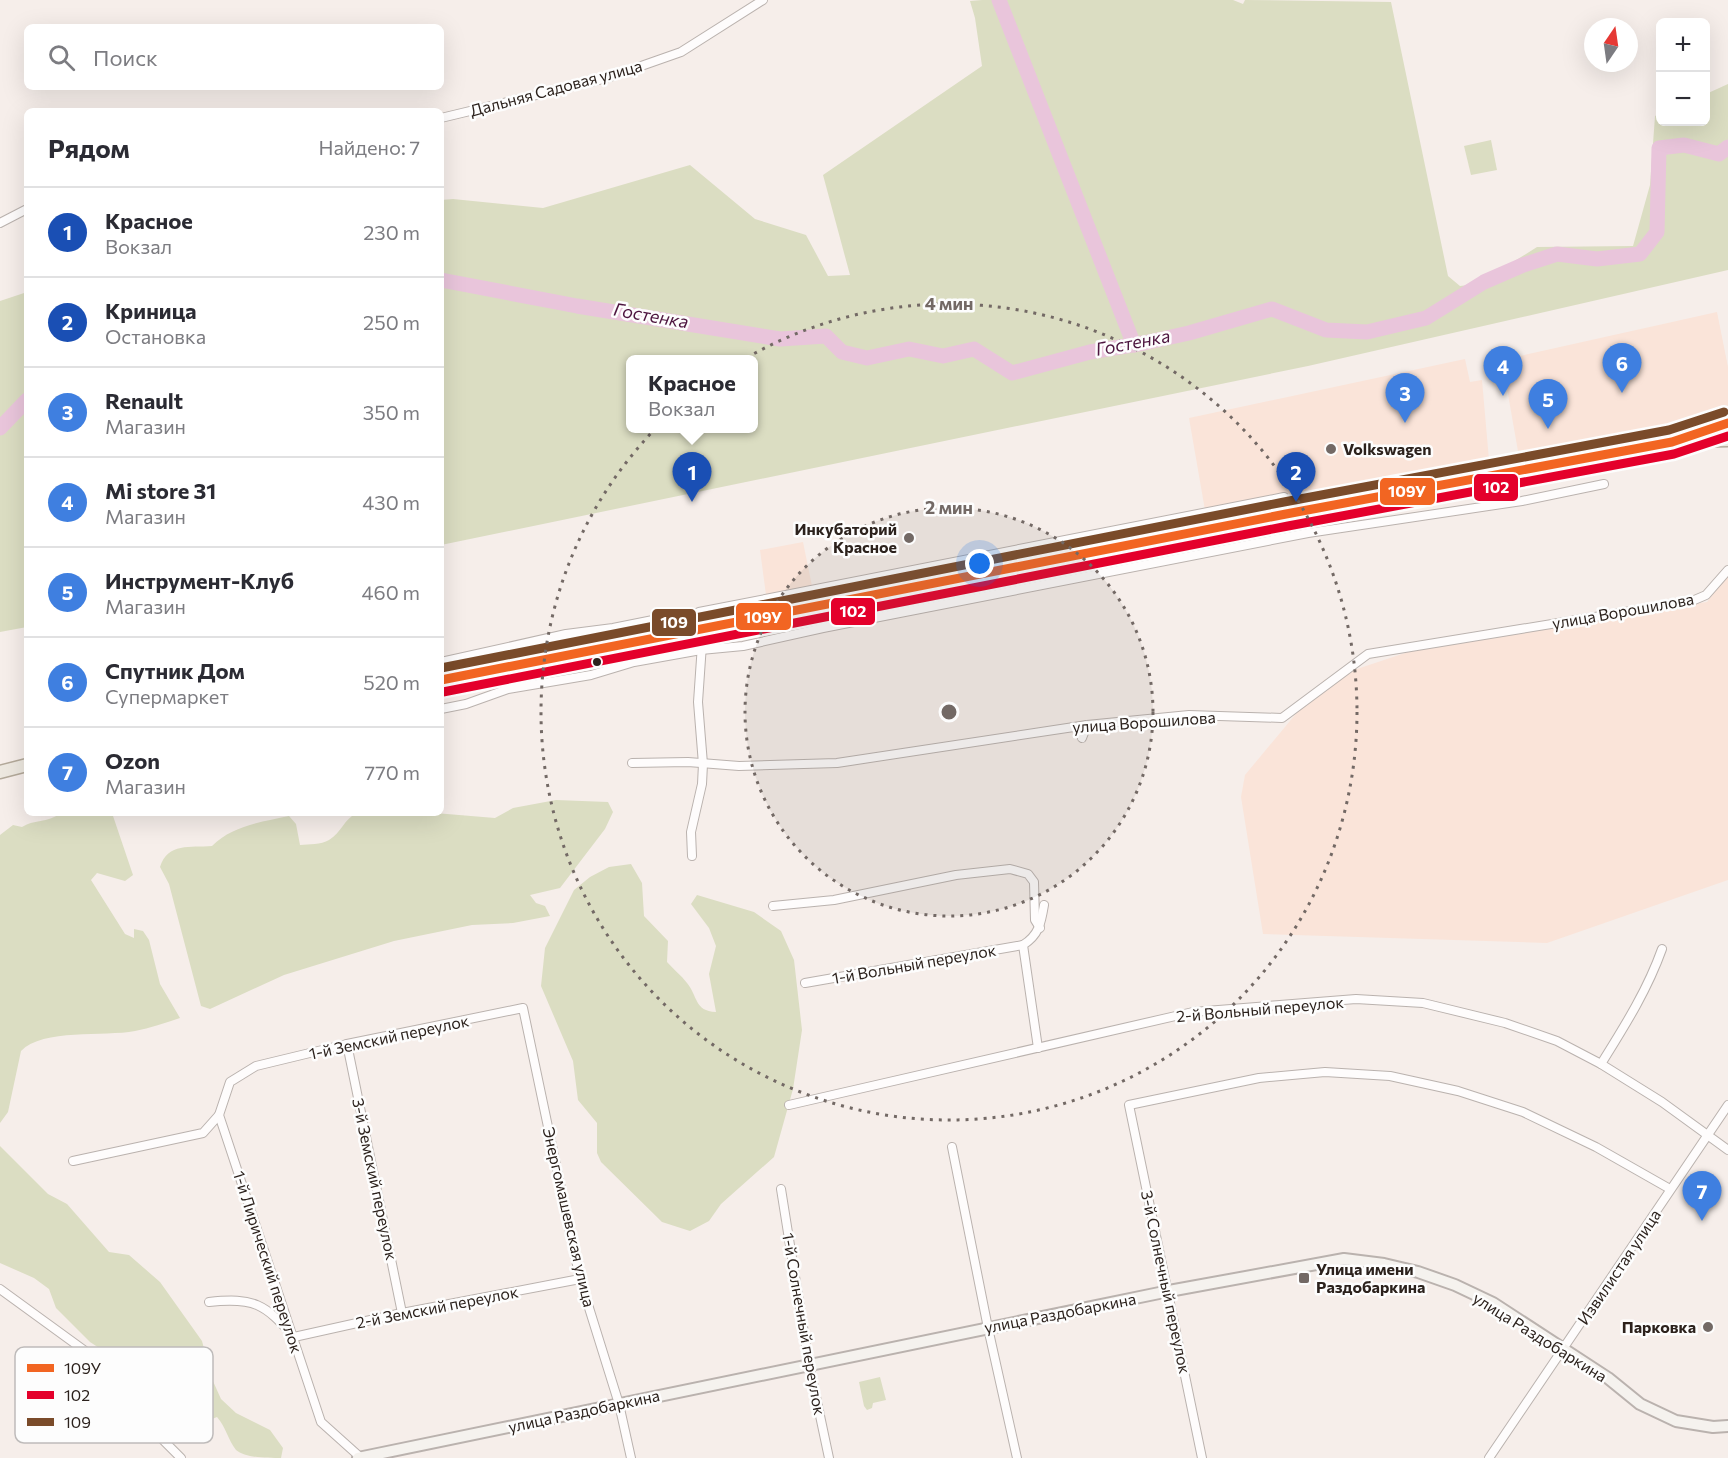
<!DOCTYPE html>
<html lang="ru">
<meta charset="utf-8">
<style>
:root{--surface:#fff;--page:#f7f7f7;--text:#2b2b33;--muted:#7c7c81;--line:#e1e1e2;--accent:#736965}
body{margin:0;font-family:Commissioner,sans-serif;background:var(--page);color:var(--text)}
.controls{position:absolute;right:18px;top:18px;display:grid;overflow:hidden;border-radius:9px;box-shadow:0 6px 24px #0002}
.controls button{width:54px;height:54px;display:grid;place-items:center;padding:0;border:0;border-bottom:2px solid var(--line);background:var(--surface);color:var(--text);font:30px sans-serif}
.compass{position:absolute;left:1584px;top:18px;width:54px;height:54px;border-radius:50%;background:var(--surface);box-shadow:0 6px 24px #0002;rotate:13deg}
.you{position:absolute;left:980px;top:564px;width:21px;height:21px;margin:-15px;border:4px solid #fff;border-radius:50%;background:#1a73e8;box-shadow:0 0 0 9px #1a73e833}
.badge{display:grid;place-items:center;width:39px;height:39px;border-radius:50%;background:var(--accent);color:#fff;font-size:20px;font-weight:700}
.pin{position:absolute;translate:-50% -50px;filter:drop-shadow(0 2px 3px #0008)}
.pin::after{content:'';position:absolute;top:32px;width:21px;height:18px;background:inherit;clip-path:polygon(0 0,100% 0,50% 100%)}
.popup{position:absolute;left:626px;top:355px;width:132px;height:78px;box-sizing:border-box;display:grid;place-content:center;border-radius:9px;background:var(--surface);filter:drop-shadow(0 2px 4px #0005);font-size:20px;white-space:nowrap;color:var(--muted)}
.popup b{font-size:22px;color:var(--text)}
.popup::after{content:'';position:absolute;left:50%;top:100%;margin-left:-12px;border:12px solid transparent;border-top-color:var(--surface)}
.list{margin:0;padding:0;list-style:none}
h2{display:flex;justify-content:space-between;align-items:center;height:78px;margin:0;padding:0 24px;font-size:26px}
h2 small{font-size:20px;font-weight:400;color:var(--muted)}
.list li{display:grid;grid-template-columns:39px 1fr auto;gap:18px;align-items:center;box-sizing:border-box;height:90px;padding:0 24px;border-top:2px solid var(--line)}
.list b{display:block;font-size:22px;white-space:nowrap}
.list p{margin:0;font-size:20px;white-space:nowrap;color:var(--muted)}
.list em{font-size:20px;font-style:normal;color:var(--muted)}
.icon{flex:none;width:33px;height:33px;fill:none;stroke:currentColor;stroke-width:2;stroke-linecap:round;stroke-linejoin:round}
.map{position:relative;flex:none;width:1728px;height:1458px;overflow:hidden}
.search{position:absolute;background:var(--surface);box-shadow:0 6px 24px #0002;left:24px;top:24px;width:420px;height:66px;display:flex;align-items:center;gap:15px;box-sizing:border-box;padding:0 21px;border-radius:9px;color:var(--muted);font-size:22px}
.panel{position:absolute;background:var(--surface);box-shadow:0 6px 24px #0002;left:24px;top:108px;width:420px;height:708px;border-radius:9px}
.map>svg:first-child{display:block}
.built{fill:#fae4d9}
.green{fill:#dbddc2;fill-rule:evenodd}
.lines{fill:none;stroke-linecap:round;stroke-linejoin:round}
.river{stroke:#e9c5db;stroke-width:15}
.street-casing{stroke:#bab2ae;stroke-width:10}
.secondary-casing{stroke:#bab2ae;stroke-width:14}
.primary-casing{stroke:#b3a99a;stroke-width:15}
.street{stroke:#fefcfc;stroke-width:8}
.secondary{stroke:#f5f2ee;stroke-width:10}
.primary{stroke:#ede8e0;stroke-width:12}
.bus-1-casing{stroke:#fdfdfd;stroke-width:14}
.bus-2-casing{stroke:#fdfdfd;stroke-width:14}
.bus-3-casing{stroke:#fdfdfd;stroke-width:14}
.bus-1{stroke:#f26522;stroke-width:9}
.bus-2{stroke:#e4002b;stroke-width:9}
.bus-3{stroke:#7a4b2a;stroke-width:9}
.ring{fill:none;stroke:#736965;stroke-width:3;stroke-dasharray:3 6}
.poi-dot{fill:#736965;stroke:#fdfdfd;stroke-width:2}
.bus-dot{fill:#2c221d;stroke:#fdfdfd;stroke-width:2}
.labels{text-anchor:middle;stroke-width:5;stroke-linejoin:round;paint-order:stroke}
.street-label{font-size:16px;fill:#2c221d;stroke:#fdfdfd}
.poi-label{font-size:16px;font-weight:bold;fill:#2c221d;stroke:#fdfdfd;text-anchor:start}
.water-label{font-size:18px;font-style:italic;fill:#4d153f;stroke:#fdfdfd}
.key{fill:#fdfdfd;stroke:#bebbba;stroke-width:1.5}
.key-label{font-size:16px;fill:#2c221d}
.centre{fill:#736965;stroke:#fdfdfd;stroke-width:3}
.ring-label{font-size:18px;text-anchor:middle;font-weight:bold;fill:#736965;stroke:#fdfdfd;stroke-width:5;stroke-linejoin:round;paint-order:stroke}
.line-badge{stroke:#fdfdfd;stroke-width:2}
.badge-label{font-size:16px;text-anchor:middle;font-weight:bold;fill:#fff}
</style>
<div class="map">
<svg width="1728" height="1458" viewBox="0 0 1728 1458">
<rect width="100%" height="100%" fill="#f6eeea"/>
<!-- built -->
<g class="built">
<path d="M1717 312 1728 367V405L1723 414 1519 457 1502 360Z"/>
<path d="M1465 359 1470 382 1482 380 1489 460 1441 468 1425 476 1206 516 1189 418Z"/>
<path d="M803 542 812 586 766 595 760 550Z"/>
<path d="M1728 574V880L1547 943 1263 934 1241 797 1245 775 1324 680 1426 646 1465 638 1707 602Z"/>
</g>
<!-- green -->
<g class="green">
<path d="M982 0H1233L1243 4 1245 0 1391 2 1448 276 1460 286 1478 284 1537 247 1633 246 1650 185 1655 116 1660 113V122H1706V94L1728 84V270L1308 366 441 545V200L453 199 543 208 690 165 755 219 806 235 828 276 850 275 823 175 982 66 975 18 970 1ZM630 360H754V428H630Z"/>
<path d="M1491 140 1497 170 1471 175 1464 146Z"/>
<path d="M27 292V627L0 632V301Z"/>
<path d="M556 800 608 802 613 812 605 829 560 888 530 895 536 903 545 906 550 916 513 923 472 925 394 941 284 975 210 1009 201 1006 169 884 160 867C168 842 190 848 212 846 232 826 261 822 289 816L296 824 300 845C309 844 321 845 329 840 341 833 344 819 357 813H435L495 818 513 808Z"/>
<path d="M60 813H112L133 875 125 881 97 873 91 880 125 934 134 938V929L143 931 149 940 160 984 180 1018C165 1023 150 1028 135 1031 104 1037 43 1028 21 1051L8 1112 0 1123V835L13 825 22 827C35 819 49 823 60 813Z"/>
<path d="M631 864 642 883 644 916 668 941 667 962C673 969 681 975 687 983 698 996 694 1011 716 1012L709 974 716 946 709 928 691 904 697 895 754 912 781 931 794 960 802 1030 793 1089 774 1157 721 1204 709 1221 690 1231 662 1222 601 1162 597 1153V1123L578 1100 573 1061 541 986 545 948 574 890 590 877 609 867Z"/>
<path d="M0 1146 48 1194 67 1204 109 1252 129 1255 160 1282 202 1341 212 1379 221 1399 236 1413 270 1430 283 1448 281 1458C268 1458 245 1458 236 1450 228 1440 226 1427 217 1417L200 1424 177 1408 122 1363 90 1342 56 1308 49 1289 34 1278 0 1263Z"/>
<path d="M880 1377 886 1400 873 1403 872 1408 867 1410 864 1406 859 1382Z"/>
</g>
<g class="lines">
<!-- river -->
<g class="river">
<path d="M999 0 1134 345"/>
<path d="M441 280 577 306 780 339 826 336 842 352 867 358 909 349 943 356 974 349 1012 373 1090 352 1144 343 1189 333 1272 309 1326 330 1367 332 1426 318 1484 282 1523 265 1557 254 1597 259 1640 254 1657 232 1659 148 1684 145 1719 154 1728 147"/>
<path d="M0 428 27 400"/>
</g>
<!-- street casing -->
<g class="street-casing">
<g id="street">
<path d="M441 118 607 78 681 52 763 0"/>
<path d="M0 223 27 209"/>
<path d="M699 612 1284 497 1286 514"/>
<path d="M441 662 566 634 613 628 688 613"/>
<path d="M441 709 466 704 508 689 591 675 634 662 701 650 743 646 823 628 1308 533 1522 501 1604 484"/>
<path d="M1082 738 1087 725"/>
<path d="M632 763 688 762 739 766 837 763 1087 725 1189 715 1282 718 1368 654 1692 601 1706 595 1728 570"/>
<path d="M692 856 691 832 702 784 703 764 698 702 703 630"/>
<path d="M773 906 834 900 956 875 1010 869 1028 874 1034 882 1035 920 1040 928"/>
<path d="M805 983 1023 945"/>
<path d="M347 1044 402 1313"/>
<path d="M1038 1048 1023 945C1039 935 1041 923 1044 905"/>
<path d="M1601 1064C1624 1027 1647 991 1662 949"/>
<path d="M789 1105 1193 1012 1356 999 1423 1003 1505 1023 1557 1041 1601 1064 1662 1102 1728 1150"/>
<path d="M952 1147 988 1328 1017 1458"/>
<path d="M73 1161 203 1133 219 1115"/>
<path d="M781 1189 809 1364 829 1458"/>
<path d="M0 1289 114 1372 135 1396 148 1425 181 1458"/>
<path d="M209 1302C254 1297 265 1304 294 1337L402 1313 580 1279"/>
<path d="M360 1457 321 1422 219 1115 230 1082 256 1066 347 1044 523 1008 580 1279 619 1404 631 1458"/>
<path d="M1202 1458 1129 1105 1259 1078 1325 1072 1390 1076 1458 1091 1523 1112 1596 1147 1670 1189"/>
<path d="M1489 1458 1728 1105"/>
</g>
</g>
<!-- secondary casing -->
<g class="secondary-casing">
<path id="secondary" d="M358 1458 1169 1291 1344 1259 1384 1264 1418 1272 1455 1285 1493 1303 1608 1378 1640 1404 1676 1421 1713 1427 1728 1426"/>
</g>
<!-- primary casing -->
<g class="primary-casing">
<g id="primary">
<path d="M1688 441 1728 440"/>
<path d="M441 680 551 657 703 630 1286 514 1672 442 1728 423"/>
<path d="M0 772 27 765"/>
</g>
</g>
<!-- street -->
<use href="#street" class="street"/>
<!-- secondary -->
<use href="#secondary" class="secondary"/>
<!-- primary -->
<use href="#primary" class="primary"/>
<!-- bus-1 casing -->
<g class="bus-1-casing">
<path id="bus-1" d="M441 680 1286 514 1672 442 1728 423"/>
</g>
<!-- bus-2 casing -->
<g class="bus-2-casing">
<path id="bus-2" d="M443 692 1288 526 1674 454 1728 436"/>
</g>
<!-- bus-3 casing -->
<g class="bus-3-casing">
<path id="bus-3" d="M441 668 1284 502 1669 430 1724 412"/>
</g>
<!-- bus-1 -->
<use href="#bus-1" class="bus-1"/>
<!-- bus-2 -->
<use href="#bus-2" class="bus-2"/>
<!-- bus-3 -->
<use href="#bus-3" class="bus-3"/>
</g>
<!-- distance rings -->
<circle cx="949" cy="712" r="204" fill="#736965" fill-opacity=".12"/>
<g class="ring">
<circle cx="949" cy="712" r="204"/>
<circle cx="949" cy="712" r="408"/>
</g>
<!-- markers -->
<g class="poi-dot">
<circle cx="1331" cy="449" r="6"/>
<circle cx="909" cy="538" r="6"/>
<rect x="1298" y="1272" width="12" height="12" rx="3"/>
<circle cx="1708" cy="1327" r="6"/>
</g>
<circle class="bus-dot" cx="597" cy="662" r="5"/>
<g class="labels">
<!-- street labels -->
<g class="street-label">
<text transform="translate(556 88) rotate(-15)" y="6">Дальняя Садовая улица</text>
<text transform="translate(1623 611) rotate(-10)" y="6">улица Ворошилова</text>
<text transform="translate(1144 722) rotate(-4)" y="6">улица Ворошилова</text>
<text transform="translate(914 964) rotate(-10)" y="6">1-й Вольный переулок</text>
<text transform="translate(1260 1009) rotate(-5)" y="6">2-й Вольный переулок</text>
<text transform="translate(389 1037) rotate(-12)" y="6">1-й Земский переулок</text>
<text transform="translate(375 1179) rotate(78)" y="6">3-й Земский переулок</text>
<text transform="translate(569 1217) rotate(77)" y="6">Энергомашевская улица</text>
<text transform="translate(268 1262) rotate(72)" y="6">1-й Лирический переулок</text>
<text transform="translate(1619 1267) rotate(-56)" y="6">Извилистая улица</text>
<text transform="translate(1166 1282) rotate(78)" y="6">3-й Солнечный переулок</text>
<text transform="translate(437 1307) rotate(-11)" y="6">2-й Земский переулок</text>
<text transform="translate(1060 1313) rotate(-11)" y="6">улица Раздобаркина</text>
<text transform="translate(804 1324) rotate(80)" y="6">1-й Солнечный переулок</text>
<text transform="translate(1540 1337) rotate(32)" y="6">улица Раздобаркина</text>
<text transform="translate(584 1411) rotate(-12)" y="6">улица Раздобаркина</text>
</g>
<!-- poi labels -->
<g class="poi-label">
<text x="1343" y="455">Volkswagen</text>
<text x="897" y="535" text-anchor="end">Инкубаторий<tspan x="897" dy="18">Красное</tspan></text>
<text x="1316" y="1275">Улица имени<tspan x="1316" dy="18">Раздобаркина</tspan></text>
<text x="1696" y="1333" text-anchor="end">Парковка</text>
</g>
<!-- water labels -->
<g class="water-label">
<text transform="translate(651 316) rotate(10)" y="6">Гостенка</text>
<text transform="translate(1133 343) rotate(-11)" y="6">Гостенка</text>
</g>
</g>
<!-- legend -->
<rect x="15" y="1347" width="198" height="96" rx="9" class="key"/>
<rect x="27" y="1364" width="27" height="8" fill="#f26522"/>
<rect x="27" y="1391" width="27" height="8" fill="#e4002b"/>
<rect x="27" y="1418" width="27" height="8" fill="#7a4b2a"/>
<g class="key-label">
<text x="64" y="1374">109У</text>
<text x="64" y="1401">102</text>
<text x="64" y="1428">109</text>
</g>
<circle cx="949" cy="712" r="9" class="centre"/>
<g class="ring-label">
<text x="949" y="310">4 мин</text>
<text x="949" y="514">2 мин</text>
</g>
<g class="line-badge">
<rect x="1473" y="473" width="46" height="29" rx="6" fill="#e4002b"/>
<rect x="1379" y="477" width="57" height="29" rx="6" fill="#f26522"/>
<rect x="830" y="597" width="46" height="29" rx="6" fill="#e4002b"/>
<rect x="735" y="602" width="57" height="29" rx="6" fill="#f26522"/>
<rect x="651" y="608" width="46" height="29" rx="6" fill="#7a4b2a"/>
</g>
<g class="badge-label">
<text x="1496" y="493">102</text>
<text x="1407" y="497">109У</text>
<text x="853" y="617">102</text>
<text x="763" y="623">109У</text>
<text x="674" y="628">109</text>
</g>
</svg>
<div class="controls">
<button>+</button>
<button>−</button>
</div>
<svg class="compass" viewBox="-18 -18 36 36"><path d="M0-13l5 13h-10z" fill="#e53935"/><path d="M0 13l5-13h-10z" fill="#7c7c81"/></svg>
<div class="you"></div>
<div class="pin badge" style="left:692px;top:502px;background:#1a4fb4">1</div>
<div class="popup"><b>Красное</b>Вокзал</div>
<div class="pin badge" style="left:1296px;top:502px;background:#1a4fb4">2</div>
<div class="pin badge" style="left:1405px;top:423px;background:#3f7fe0">3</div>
<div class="pin badge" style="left:1503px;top:396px;background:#3f7fe0">4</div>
<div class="pin badge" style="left:1548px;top:429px;background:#3f7fe0">5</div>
<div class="pin badge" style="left:1622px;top:393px;background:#3f7fe0">6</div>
<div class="pin badge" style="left:1702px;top:1221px;background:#3f7fe0">7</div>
<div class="search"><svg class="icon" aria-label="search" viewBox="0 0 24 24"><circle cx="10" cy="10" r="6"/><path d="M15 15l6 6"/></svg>Поиск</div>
<section class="panel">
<h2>Рядом<small>Найдено: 7</small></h2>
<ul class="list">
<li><span class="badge" style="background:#1a4fb4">1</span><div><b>Красное</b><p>Вокзал</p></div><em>230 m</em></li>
<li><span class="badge" style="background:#1a4fb4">2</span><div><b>Криница</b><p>Остановка</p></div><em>250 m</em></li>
<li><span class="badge" style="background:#3f7fe0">3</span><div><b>Renault</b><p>Магазин</p></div><em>350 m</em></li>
<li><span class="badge" style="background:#3f7fe0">4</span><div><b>Mi store 31</b><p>Магазин</p></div><em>430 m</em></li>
<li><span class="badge" style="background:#3f7fe0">5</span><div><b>Инструмент-Клуб</b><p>Магазин</p></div><em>460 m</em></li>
<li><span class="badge" style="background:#3f7fe0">6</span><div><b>Спутник Дом</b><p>Супермаркет</p></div><em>520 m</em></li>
<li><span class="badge" style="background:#3f7fe0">7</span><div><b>Ozon</b><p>Магазин</p></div><em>770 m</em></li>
</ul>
</section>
</div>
